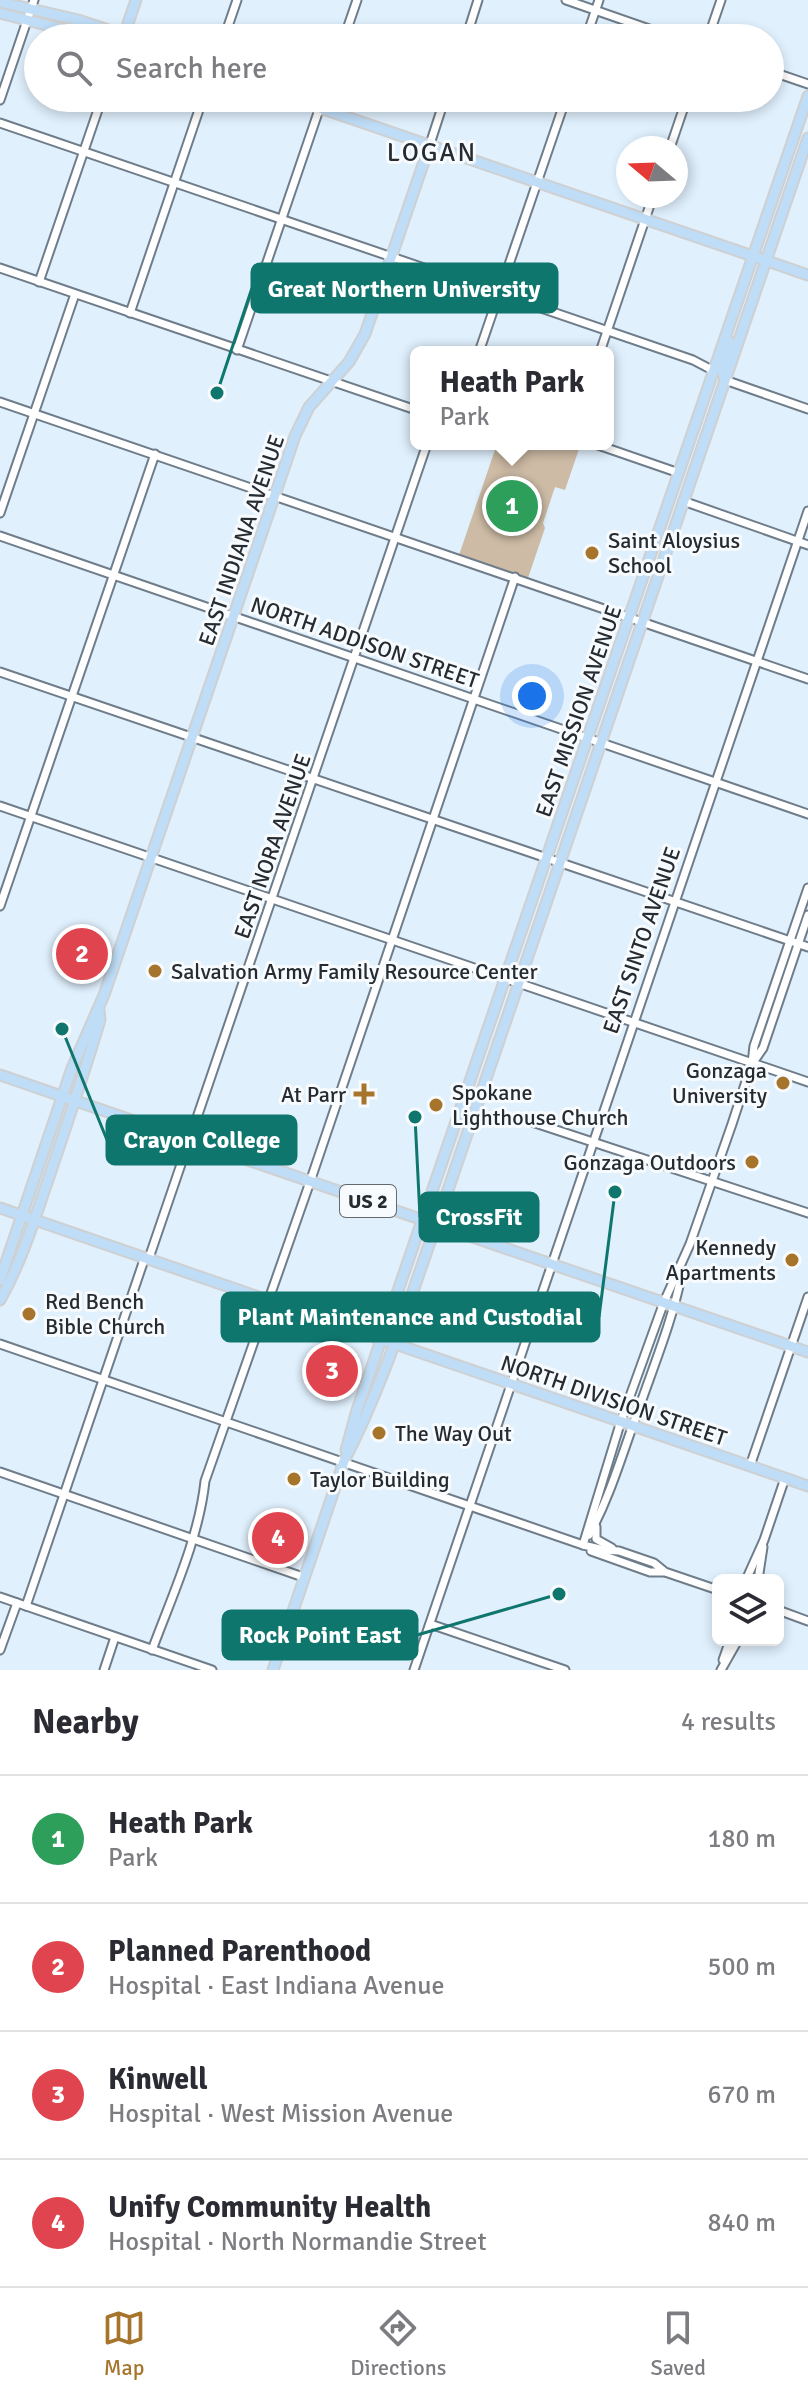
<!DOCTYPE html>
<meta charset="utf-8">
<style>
:root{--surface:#fff;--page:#f2f2f3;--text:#2b2b33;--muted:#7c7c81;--line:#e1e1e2;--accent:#a6742b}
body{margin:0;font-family:Signika,sans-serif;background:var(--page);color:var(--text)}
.controls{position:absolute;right:24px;bottom:24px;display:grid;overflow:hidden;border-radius:12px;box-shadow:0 4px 12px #0003}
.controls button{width:72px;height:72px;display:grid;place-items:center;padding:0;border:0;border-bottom:2px solid var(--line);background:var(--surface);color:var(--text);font:40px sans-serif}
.compass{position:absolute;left:616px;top:136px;width:72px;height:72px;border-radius:50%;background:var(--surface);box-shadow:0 4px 12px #0003;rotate:289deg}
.you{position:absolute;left:532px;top:696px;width:28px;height:28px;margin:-20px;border:6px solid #fff;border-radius:50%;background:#1a73e8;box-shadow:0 0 0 12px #1a73e833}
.badge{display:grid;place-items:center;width:52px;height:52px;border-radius:50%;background:var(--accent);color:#fff;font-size:26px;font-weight:700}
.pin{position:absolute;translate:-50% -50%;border:4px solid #fff;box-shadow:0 2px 8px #0006}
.popup{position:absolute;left:410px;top:346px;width:204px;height:104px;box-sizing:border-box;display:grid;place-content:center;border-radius:12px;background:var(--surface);filter:drop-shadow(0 2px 6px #0005);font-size:26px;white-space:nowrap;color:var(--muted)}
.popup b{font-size:30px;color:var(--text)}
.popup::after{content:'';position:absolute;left:50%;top:100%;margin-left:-16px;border:16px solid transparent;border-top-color:var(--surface)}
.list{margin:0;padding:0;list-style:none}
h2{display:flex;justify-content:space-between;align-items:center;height:104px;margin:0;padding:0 32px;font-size:34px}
h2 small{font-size:26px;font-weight:400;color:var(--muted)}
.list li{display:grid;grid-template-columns:52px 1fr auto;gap:24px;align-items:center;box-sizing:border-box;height:128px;padding:0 32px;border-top:2px solid var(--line)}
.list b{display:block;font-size:30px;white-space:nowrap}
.list p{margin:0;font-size:26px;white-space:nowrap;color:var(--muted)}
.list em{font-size:26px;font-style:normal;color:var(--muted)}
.icon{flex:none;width:44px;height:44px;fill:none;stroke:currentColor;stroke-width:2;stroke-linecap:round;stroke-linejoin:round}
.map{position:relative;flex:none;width:808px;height:1670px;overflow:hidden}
.search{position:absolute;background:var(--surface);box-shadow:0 4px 12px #0003;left:24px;right:24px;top:24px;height:88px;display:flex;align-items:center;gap:20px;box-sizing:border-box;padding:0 28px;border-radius:44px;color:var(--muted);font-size:30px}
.sheet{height:616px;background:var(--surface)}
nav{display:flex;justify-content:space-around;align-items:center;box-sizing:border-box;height:112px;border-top:2px solid var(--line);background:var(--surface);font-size:22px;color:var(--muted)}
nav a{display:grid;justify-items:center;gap:4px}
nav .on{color:var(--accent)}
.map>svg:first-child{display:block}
.green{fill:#cdbba5}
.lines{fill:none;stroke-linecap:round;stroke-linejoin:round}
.minor-casing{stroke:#6f7d8a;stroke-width:11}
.major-casing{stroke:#cfd0d1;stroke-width:13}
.minor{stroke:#fff;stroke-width:7}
.major{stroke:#bfddf7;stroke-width:9}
.poi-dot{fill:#a6742b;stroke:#f8fbfe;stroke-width:3}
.labels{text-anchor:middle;stroke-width:6;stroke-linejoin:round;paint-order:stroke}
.shield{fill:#f8fbfe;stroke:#64696e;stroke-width:2}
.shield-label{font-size:20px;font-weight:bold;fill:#252b30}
.street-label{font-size:22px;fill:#252b30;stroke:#f8fbfe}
.poi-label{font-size:22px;fill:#252b30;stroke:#f8fbfe;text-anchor:start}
.quarter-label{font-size:26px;letter-spacing:2px;fill:#252b30;stroke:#f8fbfe}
.leader{fill:none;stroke:#0f766e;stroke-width:3}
.callout-dot{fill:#0f766e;stroke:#f8fbfe;stroke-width:3}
.callout{fill:#0f766e;stroke:#0f766e;stroke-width:3}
.callout-label{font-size:24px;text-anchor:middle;font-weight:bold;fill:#fff}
</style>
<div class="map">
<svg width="808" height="1670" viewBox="0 0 808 1670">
<rect width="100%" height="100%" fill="#e0f0fd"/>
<!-- green -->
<path class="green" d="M497 444 580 446 565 490 555 487 543 523 545 528 528 578 459 555Z"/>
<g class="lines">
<!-- minor casing -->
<g class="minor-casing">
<g id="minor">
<path d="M566 0 675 38"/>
<path d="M224 38 237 0"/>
<path d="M344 38 357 0"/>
<path d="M466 38 478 0"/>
<path d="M586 38 599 0"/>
<path d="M708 38 721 0"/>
<path d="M770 71 808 84"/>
<path d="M0 100 34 0"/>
<path d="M0 123 693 360 714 371"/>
<path d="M430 144 445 98"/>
<path d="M670 148 687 98"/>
<path d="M0 268 416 410"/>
<path d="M39 282 102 98"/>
<path d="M130 313 203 98"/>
<path d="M237 350 323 98"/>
<path d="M479 352 566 98"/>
<path d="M600 352 653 196"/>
<path d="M725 380 808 409"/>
<path d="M0 402 808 679"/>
<path d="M595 444 679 473"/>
<path d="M683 501 808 545"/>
<path d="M0 513 75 294"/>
<path d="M0 536 808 814"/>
<path d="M0 672 808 947"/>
<path d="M0 806 808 1082"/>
<path d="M0 906 155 454"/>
<path d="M754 1061 763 1048 808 915"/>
<path d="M532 1122 808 1213"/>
<path d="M149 1258 427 444"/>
<path d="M0 1344 583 1545 604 1550 619 1551 654 1563 665 1572 718 1590"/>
<path d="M750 1466 808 1297"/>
<path d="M0 1472 303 1577"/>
<path d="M596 1527V1539L612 1548"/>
<path d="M589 1535C610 1497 622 1454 637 1414 653 1367 673 1320 682 1272"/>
<path d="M583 1545 621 1421 664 1302 690 1244 732 1124 752 1063 754 1046 808 888"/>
<path d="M591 1551 650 1572H663"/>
<path d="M746 1580 764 1540 785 1478"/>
<path d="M758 1580 763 1547"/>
<path d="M0 1597 212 1670"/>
<path d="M26 1606 145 1257"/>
<path d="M778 1610 808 1621"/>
<path d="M430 1624 565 1670"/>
<path d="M0 1650 17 1603"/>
<path d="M152 1650C172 1596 199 1538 205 1481L310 1182 515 577"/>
<path d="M723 1660 730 1640"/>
<path d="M104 1670 115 1637"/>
<path d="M414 1670 808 511"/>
<path d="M721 1670 738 1640"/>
</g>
</g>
<!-- major casing -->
<g class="major-casing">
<g id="major">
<path d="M0 2 78 20 132 38"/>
<path d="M0 13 97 38"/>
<path d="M123 38 136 0"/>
<path d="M291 98 808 275"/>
<path d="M725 380 722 369 729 341"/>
<path d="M0 1075 808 1352"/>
<path d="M0 1208 808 1486"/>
<path d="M0 1280 72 1068 104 995 295 436 309 407 349 362 365 334 430 144"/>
<path d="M0 1300C21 1263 34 1221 48 1180 66 1127 84 1074 100 1020L99 1010"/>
<path d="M346 1450 357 1410 808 96"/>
<path d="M273 1670 344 1461C383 1386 408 1304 436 1225L808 138"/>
</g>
</g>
<!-- minor -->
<use href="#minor" class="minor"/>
<!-- major -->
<use href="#major" class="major"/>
</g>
<!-- markers -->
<g class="poi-dot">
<circle cx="592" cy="553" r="8"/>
<circle cx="155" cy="971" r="8"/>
<circle cx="783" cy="1083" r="8"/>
<path d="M360 1082h8v8h8v8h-8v8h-8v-8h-8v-8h8z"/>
<circle cx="436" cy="1105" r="8"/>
<circle cx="752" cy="1162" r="8"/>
<circle cx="792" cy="1260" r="8"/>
<circle cx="29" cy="1314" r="8"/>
<circle cx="379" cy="1433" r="8"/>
<circle cx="294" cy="1479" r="8"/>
</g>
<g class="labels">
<!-- shield labels -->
<rect class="shield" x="340" y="1185" width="56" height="32" rx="6"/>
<g class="shield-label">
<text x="368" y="1208">US 2</text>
</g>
<!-- street labels -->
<g class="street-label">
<text transform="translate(241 540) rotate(-71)" y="8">EAST INDIANA AVENUE</text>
<text transform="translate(365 642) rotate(19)" y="8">NORTH ADDISON STREET</text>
<text transform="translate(578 711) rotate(-71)" y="8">EAST MISSION AVENUE</text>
<text transform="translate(272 846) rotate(-71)" y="8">EAST NORA AVENUE</text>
<text transform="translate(641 940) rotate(-71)" y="8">EAST SINTO AVENUE</text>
<text transform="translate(614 1400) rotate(19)" y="8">NORTH DIVISION STREET</text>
</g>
<!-- poi labels -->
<g class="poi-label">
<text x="608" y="548">Saint Aloysius<tspan x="608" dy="25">School</tspan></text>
<text x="171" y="979">Salvation Army Family Resource Center</text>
<text x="767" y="1078" text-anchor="end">Gonzaga<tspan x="767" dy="25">University</tspan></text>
<text x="452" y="1100">Spokane<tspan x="452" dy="25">Lighthouse Church</tspan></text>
<text x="346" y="1102" text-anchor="end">At Parr</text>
<text x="736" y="1170" text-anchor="end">Gonzaga Outdoors</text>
<text x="776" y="1255" text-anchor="end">Kennedy<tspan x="776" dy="25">Apartments</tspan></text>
<text x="45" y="1309">Red Bench<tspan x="45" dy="25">Bible Church</tspan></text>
<text x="395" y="1441">The Way Out</text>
<text x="310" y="1487">Taylor Building</text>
</g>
<!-- quarter labels -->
<g class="quarter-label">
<text x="432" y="161">LOGAN</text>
</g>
</g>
<!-- callouts -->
<path class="leader" d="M217 393L252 288M62 1029L107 1140M415 1117L420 1217M615 1192L599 1317M559 1594L417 1635"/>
<g class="callout-dot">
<circle cx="217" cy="393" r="8"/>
<circle cx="62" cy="1029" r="8"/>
<circle cx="415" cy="1117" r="8"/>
<circle cx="615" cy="1192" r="8"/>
<circle cx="559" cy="1594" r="8"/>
</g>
<g class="callout">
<rect x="252" y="264" width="305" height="48" rx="8"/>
<rect x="107" y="1116" width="189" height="48" rx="8"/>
<rect x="420" y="1193" width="118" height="48" rx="8"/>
<rect x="222" y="1293" width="377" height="48" rx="8"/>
<rect x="223" y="1611" width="194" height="48" rx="8"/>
</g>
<g class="callout-label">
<text x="404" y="297">Great Northern University</text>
<text x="202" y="1148">Crayon College</text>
<text x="479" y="1225">CrossFit</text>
<text x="410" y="1325">Plant Maintenance and Custodial</text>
<text x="320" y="1643">Rock Point East</text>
</g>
</svg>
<div class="controls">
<button><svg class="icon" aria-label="layers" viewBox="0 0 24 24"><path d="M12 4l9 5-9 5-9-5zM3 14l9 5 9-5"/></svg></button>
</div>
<svg class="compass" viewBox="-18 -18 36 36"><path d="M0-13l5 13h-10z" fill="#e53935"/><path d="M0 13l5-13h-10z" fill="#7c7c81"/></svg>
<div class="you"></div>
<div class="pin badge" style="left:512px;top:506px;background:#2e9e5b">1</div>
<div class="popup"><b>Heath Park</b>Park</div>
<div class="pin badge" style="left:82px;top:954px;background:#e0444e">2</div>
<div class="pin badge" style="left:332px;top:1371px;background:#e0444e">3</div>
<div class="pin badge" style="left:278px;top:1538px;background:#e0444e">4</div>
<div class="search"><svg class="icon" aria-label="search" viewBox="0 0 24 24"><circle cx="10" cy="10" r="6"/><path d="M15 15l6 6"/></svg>Search here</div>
</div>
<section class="sheet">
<h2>Nearby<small>4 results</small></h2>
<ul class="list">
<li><span class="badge" style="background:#2e9e5b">1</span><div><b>Heath Park</b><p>Park</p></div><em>180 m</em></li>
<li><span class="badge" style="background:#e0444e">2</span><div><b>Planned Parenthood</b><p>Hospital · East Indiana Avenue</p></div><em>500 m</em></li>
<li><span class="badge" style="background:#e0444e">3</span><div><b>Kinwell</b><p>Hospital · West Mission Avenue</p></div><em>670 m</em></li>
<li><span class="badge" style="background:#e0444e">4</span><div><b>Unify Community Health</b><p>Hospital · North Normandie Street</p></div><em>840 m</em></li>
</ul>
</section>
<nav>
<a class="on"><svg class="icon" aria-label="map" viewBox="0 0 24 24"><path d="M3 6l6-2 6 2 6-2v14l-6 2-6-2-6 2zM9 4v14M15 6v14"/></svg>Map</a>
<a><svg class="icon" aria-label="directions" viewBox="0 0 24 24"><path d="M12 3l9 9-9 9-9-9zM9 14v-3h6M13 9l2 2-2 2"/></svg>Directions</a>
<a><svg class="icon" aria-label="saved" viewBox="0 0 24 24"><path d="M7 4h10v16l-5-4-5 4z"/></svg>Saved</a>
</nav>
